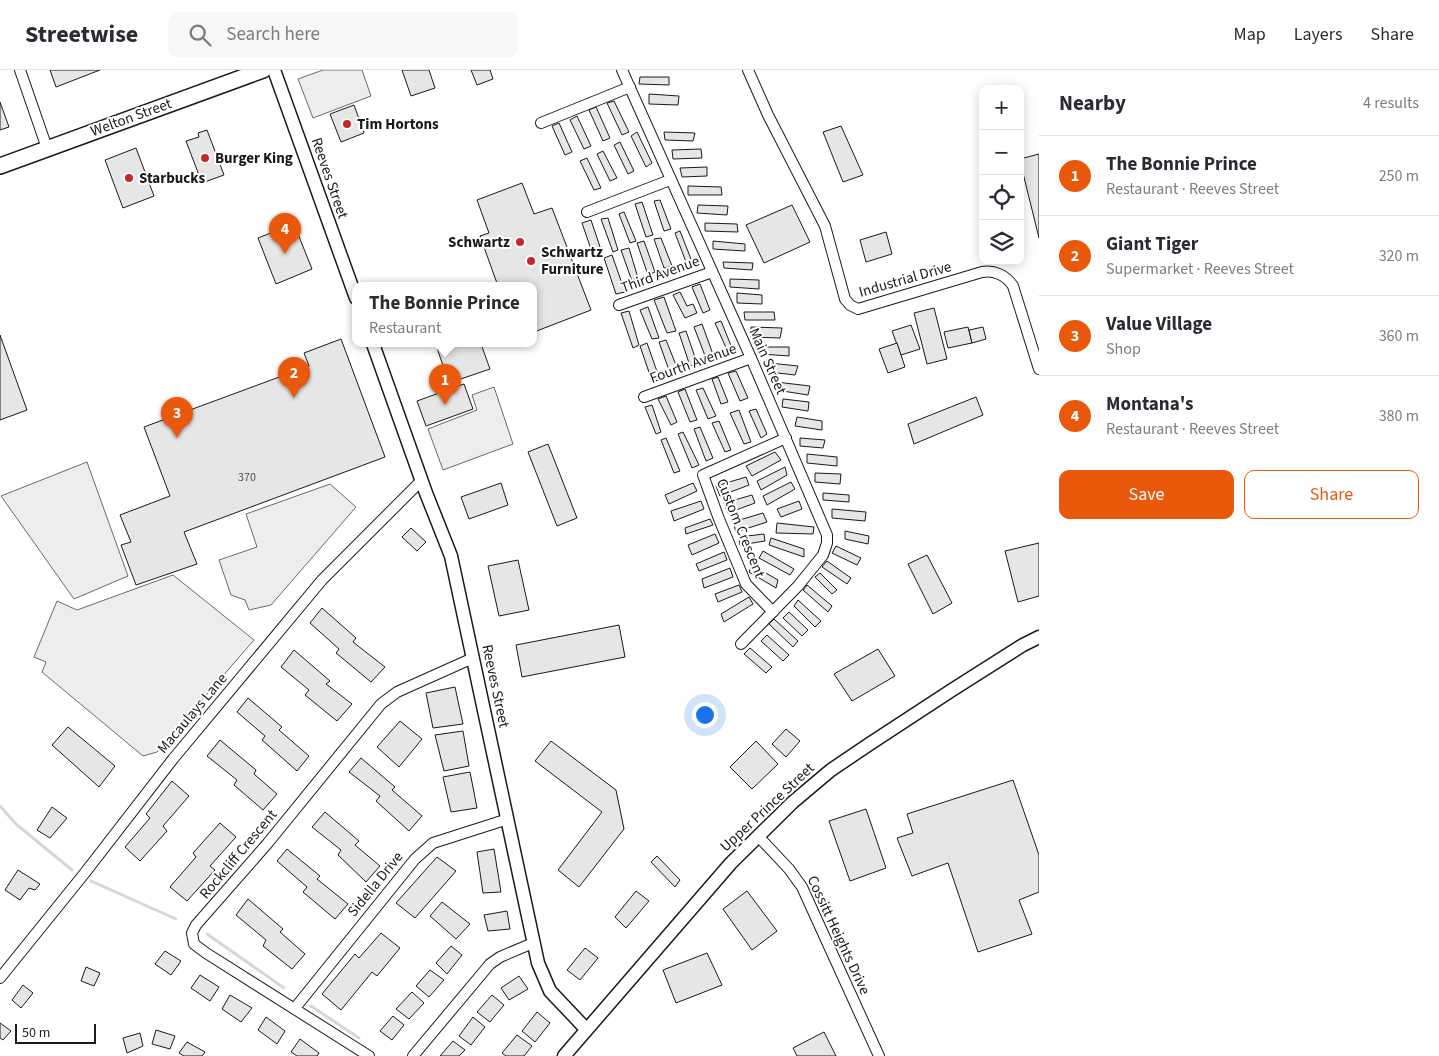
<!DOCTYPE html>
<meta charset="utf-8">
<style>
:root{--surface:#fff;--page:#f7f7f7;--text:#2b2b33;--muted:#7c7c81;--line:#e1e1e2;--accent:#ea580c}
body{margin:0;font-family:"Source Sans 3",sans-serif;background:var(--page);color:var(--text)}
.controls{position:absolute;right:15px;top:15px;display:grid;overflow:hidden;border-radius:10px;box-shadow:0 2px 12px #0003}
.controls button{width:45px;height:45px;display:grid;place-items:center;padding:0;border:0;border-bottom:1px solid var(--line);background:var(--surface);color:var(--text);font:25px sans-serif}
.scale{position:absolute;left:15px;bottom:12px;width:81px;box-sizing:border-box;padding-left:5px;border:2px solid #1a1a1a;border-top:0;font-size:14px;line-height:18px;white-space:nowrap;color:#1a1a1a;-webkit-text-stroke:4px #fff;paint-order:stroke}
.you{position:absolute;left:704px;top:644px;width:18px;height:18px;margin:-12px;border:4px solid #fff;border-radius:50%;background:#1a73e8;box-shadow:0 0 0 8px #1a73e833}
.badge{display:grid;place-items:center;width:32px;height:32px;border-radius:50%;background:var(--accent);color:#fff;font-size:16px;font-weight:700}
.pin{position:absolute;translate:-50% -41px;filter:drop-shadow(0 1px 2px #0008)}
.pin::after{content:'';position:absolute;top:26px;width:18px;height:15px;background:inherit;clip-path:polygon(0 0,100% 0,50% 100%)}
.popup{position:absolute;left:352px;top:212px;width:185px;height:65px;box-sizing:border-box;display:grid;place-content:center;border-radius:10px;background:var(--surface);filter:drop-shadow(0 1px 4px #0005);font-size:16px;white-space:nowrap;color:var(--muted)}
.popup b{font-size:19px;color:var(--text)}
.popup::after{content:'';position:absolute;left:50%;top:100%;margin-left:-10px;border:10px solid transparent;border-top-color:var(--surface)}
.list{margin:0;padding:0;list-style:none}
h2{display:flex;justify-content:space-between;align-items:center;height:65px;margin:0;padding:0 20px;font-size:21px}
h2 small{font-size:16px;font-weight:400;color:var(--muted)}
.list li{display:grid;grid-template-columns:32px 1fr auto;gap:15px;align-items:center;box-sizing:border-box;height:80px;padding:0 20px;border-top:1px solid var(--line)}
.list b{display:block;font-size:19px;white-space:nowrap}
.list p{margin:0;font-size:16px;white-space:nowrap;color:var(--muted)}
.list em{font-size:16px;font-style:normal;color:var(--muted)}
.actions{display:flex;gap:10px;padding:15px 20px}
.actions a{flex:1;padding:11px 0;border:1px solid var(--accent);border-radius:10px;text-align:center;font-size:18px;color:var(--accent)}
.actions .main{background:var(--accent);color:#fff}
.icon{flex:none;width:28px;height:28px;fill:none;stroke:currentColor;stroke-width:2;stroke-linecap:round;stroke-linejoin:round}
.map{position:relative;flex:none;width:1039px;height:986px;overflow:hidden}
header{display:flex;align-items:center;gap:30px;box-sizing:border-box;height:70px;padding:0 25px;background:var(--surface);border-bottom:1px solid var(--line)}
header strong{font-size:24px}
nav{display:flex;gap:28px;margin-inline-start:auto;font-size:18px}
.search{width:350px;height:45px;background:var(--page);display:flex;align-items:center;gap:12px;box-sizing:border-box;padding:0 18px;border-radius:10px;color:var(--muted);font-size:19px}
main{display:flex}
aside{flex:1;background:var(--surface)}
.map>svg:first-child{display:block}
.built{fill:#ededed;stroke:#6a6a6a}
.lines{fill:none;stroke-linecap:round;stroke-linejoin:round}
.stream{stroke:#d7d7d7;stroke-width:3}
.building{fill:#e6e6e6;stroke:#1a1a1a}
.minor-casing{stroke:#1a1a1a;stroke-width:12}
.tertiary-casing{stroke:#1a1a1a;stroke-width:15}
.primary-casing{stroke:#1a1a1a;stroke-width:18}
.minor{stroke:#fff;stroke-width:10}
.tertiary{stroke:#fff;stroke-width:12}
.primary{stroke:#fff;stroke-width:15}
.poi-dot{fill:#c62828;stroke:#fff;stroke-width:2}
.labels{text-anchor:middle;stroke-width:4;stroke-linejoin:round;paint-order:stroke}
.number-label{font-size:12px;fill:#4d4d4d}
.street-label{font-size:15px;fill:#1a1a1a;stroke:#fff}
.poi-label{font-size:15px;font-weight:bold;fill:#1a1a1a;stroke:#fff;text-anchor:start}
</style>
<header>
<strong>Streetwise</strong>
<div class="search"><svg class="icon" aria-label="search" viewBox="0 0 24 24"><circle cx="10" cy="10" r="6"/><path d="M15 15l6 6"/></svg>Search here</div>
<nav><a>Map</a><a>Layers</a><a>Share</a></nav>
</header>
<main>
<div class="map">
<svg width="1039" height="986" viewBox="0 0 1039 986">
<rect width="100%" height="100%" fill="#fff"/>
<!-- built -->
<g class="built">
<path d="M323 0H362L371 26 313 48 298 9Z"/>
<path d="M494 317 513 374 443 400 428 359 477 340 472 325Z"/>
<path d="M87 392 128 506 74 529 1 426Z"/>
<path d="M330 414 356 437 271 535 249 540 245 530 231 525 219 490 257 477 246 444Z"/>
<path d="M173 505 254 570 157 682 143 686 42 602 46 592 34 587 57 531 77 540Z"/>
</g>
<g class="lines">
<!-- stream -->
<g class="stream">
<path d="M0 736 16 754 72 800"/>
<path d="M91 811 176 849"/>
<path d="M207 864 284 918"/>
<path d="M311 936 359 968"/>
</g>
</g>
<!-- building -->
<g class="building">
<path d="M50 0H100L56 17Z"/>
<path d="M402 0H429L435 18 411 26Z"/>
<path d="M471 0H490L493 9 477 15Z"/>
<path d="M640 7H669V15L639 14Z"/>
<path d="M649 24 679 26 678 35 649 34Z"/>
<path d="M614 31 629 62 622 65 607 33Z"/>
<path d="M0 32 9 57 0 60Z"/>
<path d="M354 35 364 63 341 72 330 44Z"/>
<path d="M596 37 610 68 603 71 589 40Z"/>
<path d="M577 46 591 76 584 79 570 50Z"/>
<path d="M559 53 572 82 565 85 552 56Z"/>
<path d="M841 56 863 105 843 112 823 62Z"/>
<path d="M207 60 224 105 202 113 186 71 199 67 198 63Z"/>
<path d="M637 62 652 93 646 97 631 66Z"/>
<path d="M664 62 695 63 693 71 665 70Z"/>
<path d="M620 72 634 101 628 104 614 75Z"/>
<path d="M136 78 154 126 123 138 105 90Z"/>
<path d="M701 79 702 88 673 89 672 80Z"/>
<path d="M603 81 617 108 610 111 597 84Z"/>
<path d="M1039 84V168L1020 91V89Z"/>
<path d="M587 88 601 118 594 120 580 91Z"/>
<path d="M707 97V106L682 107 680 98Z"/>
<path d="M522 113 534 144 552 138 591 240 534 262V216H498L480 166 489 163 477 130Z"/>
<path d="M688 116 721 117 722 125H688Z"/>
<path d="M660 130 671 159 664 161 654 131Z"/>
<path d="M642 132 653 165 646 167 635 134Z"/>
<path d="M698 135 728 136 727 145 697 143Z"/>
<path d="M792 135 810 172 764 193 746 155Z"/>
<path d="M624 142 636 171 630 173 619 144Z"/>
<path d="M608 148 618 180 613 182 601 149Z"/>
<path d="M591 150 603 186 594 188 582 153Z"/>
<path d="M705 153 737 154 738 162 705 161Z"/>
<path d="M294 154 312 199 276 214 258 168Z"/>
<path d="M680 161 691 189 686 192 675 163Z"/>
<path d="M886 162 892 184 866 192 860 170Z"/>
<path d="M661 168 672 196 664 198 654 169Z"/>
<path d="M644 171 655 202 648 205 637 173Z"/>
<path d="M713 171 745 174V181L713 179Z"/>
<path d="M629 178 638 208 632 211 621 180Z"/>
<path d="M612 185 625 222 616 224 604 188Z"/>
<path d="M723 192 753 193 752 200 724 198Z"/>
<path d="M730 209 759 210V219L730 217Z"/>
<path d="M700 214 710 240 703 243 692 217Z"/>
<path d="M680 222 687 236 693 234 697 243 685 248 673 225Z"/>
<path d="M737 223 762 225V234L737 233Z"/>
<path d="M664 227 676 261 667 263 654 230Z"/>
<path d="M648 237 659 268 652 269 640 240Z"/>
<path d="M934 238 947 289 927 294 914 243Z"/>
<path d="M629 241 639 275 633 278 621 243Z"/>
<path d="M744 242H774L775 250H745Z"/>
<path d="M721 251 732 278 727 280 715 253Z"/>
<path d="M702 254 714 287 707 291 694 257Z"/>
<path d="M911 255 920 279 901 285 892 261Z"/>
<path d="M751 257 782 258 780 268 751 267Z"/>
<path d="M968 257 972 273 948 278 944 262Z"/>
<path d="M983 257 986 269 972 273 969 260Z"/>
<path d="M686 261 697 293 690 296 679 263Z"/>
<path d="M0 265 27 340 0 350Z"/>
<path d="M341 269 385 387 184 462 197 494 136 515 121 475 131 472 120 445 170 426 144 357 309 296 304 283Z"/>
<path d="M666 270 678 300 670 303 659 272Z"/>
<path d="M647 273 660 310 652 311 640 276Z"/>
<path d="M897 273 905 297 888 303 879 279Z"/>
<path d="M440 274H481L490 299 449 313 436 275Z"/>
<path d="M761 277H789V286L761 284Z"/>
<path d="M769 293 798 296 795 305 769 302Z"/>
<path d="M736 301 748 328 740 331 728 303Z"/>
<path d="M718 307 728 332 721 334 712 309Z"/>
<path d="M776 312 810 316 808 325 776 320Z"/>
<path d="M464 314 473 339 426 356 417 331Z"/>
<path d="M703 318 716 346 708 349 696 320Z"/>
<path d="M685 319 697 350 690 352 678 322Z"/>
<path d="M666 326 677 352 671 355 658 329Z"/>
<path d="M976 327 983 345 914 374 908 354Z"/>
<path d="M783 329 809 332 808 341 782 337Z"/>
<path d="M652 335 661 362 656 364 645 337Z"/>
<path d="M756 339 767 364 761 368 749 341Z"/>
<path d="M739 340 751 372 744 374 730 343Z"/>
<path d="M797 347 822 351V360L795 356Z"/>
<path d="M719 351 731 380 725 382 712 353Z"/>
<path d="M700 357 713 388 706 391 694 359Z"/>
<path d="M683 362 699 395 692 398 678 364Z"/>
<path d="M666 368 680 401 674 403 661 370Z"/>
<path d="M800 368 825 370 823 378 800 376Z"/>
<path d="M548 374 577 448 557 456 528 382Z"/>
<path d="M775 382 781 390 752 406 746 396Z"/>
<path d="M807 384 837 387V396L807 393Z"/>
<path d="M785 397 787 405 761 420 757 411Z"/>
<path d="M815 403 841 404 840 414 815 412Z"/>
<path d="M746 407 749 415 720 426 716 416Z"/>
<path d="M791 412 795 419 767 435 763 426Z"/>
<path d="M501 413 508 435 469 449 461 427Z"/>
<path d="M693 413 697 421 669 434 665 425Z"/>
<path d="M823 423 849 425V432L823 430Z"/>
<path d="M752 425 755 433 728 443 724 433Z"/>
<path d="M701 431 704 439 674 451 671 441Z"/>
<path d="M799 431 802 439 781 447 777 439Z"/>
<path d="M832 439 866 442 865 451 832 448Z"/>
<path d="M763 443 767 452 736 462 733 452Z"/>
<path d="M710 449 713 455 686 464 685 458Z"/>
<path d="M777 453 814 457 813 464 776 463Z"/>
<path d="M411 458 426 472 417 481 402 467Z"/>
<path d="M845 461 869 466 868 474 845 469Z"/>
<path d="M715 464 719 473 692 485 688 475Z"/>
<path d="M764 464 765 471 740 475 739 467Z"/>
<path d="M771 468 804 479V487L769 475Z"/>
<path d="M1039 473V526L1018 532 1005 481Z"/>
<path d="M836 476 861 488 857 495 832 483Z"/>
<path d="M763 481 794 499 790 505 759 488Z"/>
<path d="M724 482 727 490 699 501 696 494Z"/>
<path d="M927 485 952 533 933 544 908 494Z"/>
<path d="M518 490 529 540 499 546 488 496Z"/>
<path d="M827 491 851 508 847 514 822 497Z"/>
<path d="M752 495 778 510 776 518 749 502Z"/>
<path d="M730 498 733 507 704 518 702 509Z"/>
<path d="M820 503 837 520 832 524 815 507Z"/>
<path d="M739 515 742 522 718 532 715 524Z"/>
<path d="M807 515 832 536 828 542 803 520Z"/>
<path d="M749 527 753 534 724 552 721 544Z"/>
<path d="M798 530 821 551 815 557 794 536Z"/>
<path d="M322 538 356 568 353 572 385 597 371 612 336 583 339 579 310 553Z"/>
<path d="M789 542 808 560 802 566 783 548Z"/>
<path d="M774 549 798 571 793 577 769 554Z"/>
<path d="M619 555 625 587 522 607 516 575Z"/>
<path d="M767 565 789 585 783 591 761 571Z"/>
<path d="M750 578 772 597 766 603 744 584Z"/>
<path d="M878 579 895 606 852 631 834 604Z"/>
<path d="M294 580 330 611 326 614 352 634 337 651 305 625 309 620 281 597Z"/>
<path d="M455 617 463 654 433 658 426 623Z"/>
<path d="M248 628 282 657 279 660 309 686 297 701 262 670 265 666 237 642Z"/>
<path d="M400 651 422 669 399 697 377 677Z"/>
<path d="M68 657 115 696 99 717 52 675Z"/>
<path d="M786 659 800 671 786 687 772 674Z"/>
<path d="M463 661 469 696 444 701 435 665Z"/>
<path d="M220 670 256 700 254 704 277 724 263 740 234 715 237 710 207 686Z"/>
<path d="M551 671 616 720 624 759 579 817 558 800 602 742 535 691Z"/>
<path d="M756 671 778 694 752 719 730 697Z"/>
<path d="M361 688 395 717 392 720 422 746 409 761 376 731 380 726 349 702Z"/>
<path d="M470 702 477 738 451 742 443 707Z"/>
<path d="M1013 710 1039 785V822L1019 830 1032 864 978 882 948 793 912 806 897 768 913 763 907 744Z"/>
<path d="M172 711 189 726 163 756 167 761 140 791 125 777 150 748 146 744Z"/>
<path d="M52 737 67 748 50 768 37 760Z"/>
<path d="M866 739 886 798 850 811 829 751Z"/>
<path d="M325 742 359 771 355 775 380 796 366 812 338 785 341 780 312 757Z"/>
<path d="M220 753 236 767 210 796 215 800 187 831 170 817 196 787 193 783Z"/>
<path d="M287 779 320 806 317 809 348 834 335 849 303 822 307 817 277 791Z"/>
<path d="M494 779 501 822 483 823 477 782Z"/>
<path d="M657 786 680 810 675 817 651 792Z"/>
<path d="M437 787 456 801 415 848 396 833Z"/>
<path d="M18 800 40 814 35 820 29 818 20 830 5 820Z"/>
<path d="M636 821 649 831 626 858 615 847Z"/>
<path d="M747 821 777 861 752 880 723 839Z"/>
<path d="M248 829 283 859 280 862 305 884 292 899 263 876 266 870 236 845Z"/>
<path d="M442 832 470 854 456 869 430 846Z"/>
<path d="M507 841 510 859 488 861 484 845Z"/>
<path d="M381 863 400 878 377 906 372 902 341 940 322 924 355 884 359 888Z"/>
<path d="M451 876 462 885 447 904 436 893Z"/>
<path d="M585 878 598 888 580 910 567 900Z"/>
<path d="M165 881 181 891 171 905 155 894Z"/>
<path d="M707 883 722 915 676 933 663 900Z"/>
<path d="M86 897 100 903 94 916 81 911Z"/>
<path d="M430 900 444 910 429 927 416 916Z"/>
<path d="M200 905 219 917 210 931 191 918Z"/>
<path d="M519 906 528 919 509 930 501 918Z"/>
<path d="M23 915 33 923 21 938 12 930Z"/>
<path d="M412 922 424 933 409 949 396 939Z"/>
<path d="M230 925 252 938 241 952 222 939Z"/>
<path d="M492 925 504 935 490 952 477 942Z"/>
<path d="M537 942 550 953 535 972 522 961Z"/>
<path d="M393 946 404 955 392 970 380 961Z"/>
<path d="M266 947 285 961 277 974 258 960Z"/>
<path d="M473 947 485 957 471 975 459 966Z"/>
<path d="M0 953 11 961 3 970 0 968Z"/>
<path d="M156 960 175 966 170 979 152 974Z"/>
<path d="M824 962 836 986H797L793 978Z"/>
<path d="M140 963 143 976 127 983 123 968Z"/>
<path d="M517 965 532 976 524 986H506L502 983Z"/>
<path d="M300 969 319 983 317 986H297L291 982Z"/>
<path d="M453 971 465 980 459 986H440Z"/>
<path d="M187 972 205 982 202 986H184L179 983Z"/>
</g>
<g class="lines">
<!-- minor casing -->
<g class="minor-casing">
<g id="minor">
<path d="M20 0 47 78"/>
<path d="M622 0 751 288 827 465V473L823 485 798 516 741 574"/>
<path d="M748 0 768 45 825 156 845 229 850 235 858 239 982 202C994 200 1006 205 1013 216L1039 299"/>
<path d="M541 53 630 17"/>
<path d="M587 142 670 110"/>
<path d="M619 235 712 202"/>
<path d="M644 327 751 288"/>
<path d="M773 542 746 514 719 449 703 405 786 368"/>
<path d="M758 766 789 799 802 817 879 986"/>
<path d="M0 908 84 804 173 689 322 510 422 410"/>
<path d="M295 938 415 789 433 773 508 749"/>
<path d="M369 986 206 883 194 874 192 863 196 855 267 774 381 634 397 622 473 588"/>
<path d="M413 986 490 894 500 887 533 873"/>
</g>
</g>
<!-- tertiary casing -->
<g class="tertiary-casing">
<g id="tertiary">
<path d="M274 0 356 228"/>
<path d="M373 274 426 423 451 486 538 893 550 921 586 959"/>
<path d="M564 986 731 793 793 732 831 700 871 673 952 620 1023 575 1039 567"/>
</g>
</g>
<!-- primary casing -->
<g class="primary-casing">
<path id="primary" d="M0 96 263 0"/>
</g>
<!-- minor -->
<use href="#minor" class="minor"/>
<!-- tertiary -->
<use href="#tertiary" class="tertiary"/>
<!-- primary -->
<use href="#primary" class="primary"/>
</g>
<!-- markers -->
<g class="poi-dot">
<circle cx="347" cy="54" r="5"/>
<circle cx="205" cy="88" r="5"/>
<circle cx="129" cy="108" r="5"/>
<circle cx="520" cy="172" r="5"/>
<circle cx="531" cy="191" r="5"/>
</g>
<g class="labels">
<!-- number labels -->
<g class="number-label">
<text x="247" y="411">370</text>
</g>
<!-- street labels -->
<g class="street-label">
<text transform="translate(131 47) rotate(-20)" y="5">Welton Street</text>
<text transform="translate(330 108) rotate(71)" y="5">Reeves Street</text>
<text transform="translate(660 204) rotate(-20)" y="5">Third Avenue</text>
<text transform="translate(905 209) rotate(-16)" y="5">Industrial Drive</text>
<text transform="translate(768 291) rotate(66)" y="5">Main Street</text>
<text transform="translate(693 293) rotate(-20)" y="5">Fourth Avenue</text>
<text transform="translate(741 458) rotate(68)" y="5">Custom Crescent</text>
<text transform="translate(496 616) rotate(78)" y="5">Reeves Street</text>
<text transform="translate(192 643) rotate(-50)" y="5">Macaulays Lane</text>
<text transform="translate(767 737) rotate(-43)" y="5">Upper Prince Street</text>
<text transform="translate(238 784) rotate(-50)" y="5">Rockcliff Crescent</text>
<text transform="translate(375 814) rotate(-51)" y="5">Sidella Drive</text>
<text transform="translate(839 865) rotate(65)" y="5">Cossitt Heights Drive</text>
</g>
<!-- poi labels -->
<g class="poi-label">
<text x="357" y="59">Tim Hortons</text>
<text x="215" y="93">Burger King</text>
<text x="139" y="113">Starbucks</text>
<text x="510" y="177" text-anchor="end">Schwartz</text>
<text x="541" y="187">Schwartz<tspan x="541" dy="17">Furniture</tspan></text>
</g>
</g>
</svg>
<div class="controls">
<button>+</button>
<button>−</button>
<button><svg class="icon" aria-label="locate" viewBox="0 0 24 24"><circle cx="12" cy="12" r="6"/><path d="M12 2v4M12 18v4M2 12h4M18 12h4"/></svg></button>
<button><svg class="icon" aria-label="layers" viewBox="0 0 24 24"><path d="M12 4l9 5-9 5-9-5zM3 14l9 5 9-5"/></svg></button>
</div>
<div class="scale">50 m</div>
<div class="you"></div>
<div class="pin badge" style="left:445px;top:335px">1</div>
<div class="popup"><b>The Bonnie Prince</b>Restaurant</div>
<div class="pin badge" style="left:294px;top:328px">2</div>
<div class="pin badge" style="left:177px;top:368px">3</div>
<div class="pin badge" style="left:285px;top:184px">4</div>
</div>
<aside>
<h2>Nearby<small>4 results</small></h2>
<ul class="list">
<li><span class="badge">1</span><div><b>The Bonnie Prince</b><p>Restaurant · Reeves Street</p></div><em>250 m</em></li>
<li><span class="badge">2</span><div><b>Giant Tiger</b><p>Supermarket · Reeves Street</p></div><em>320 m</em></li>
<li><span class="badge">3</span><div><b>Value Village</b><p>Shop</p></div><em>360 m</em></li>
<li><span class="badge">4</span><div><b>Montana's</b><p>Restaurant · Reeves Street</p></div><em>380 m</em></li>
</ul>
<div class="actions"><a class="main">Save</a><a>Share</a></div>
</aside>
</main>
